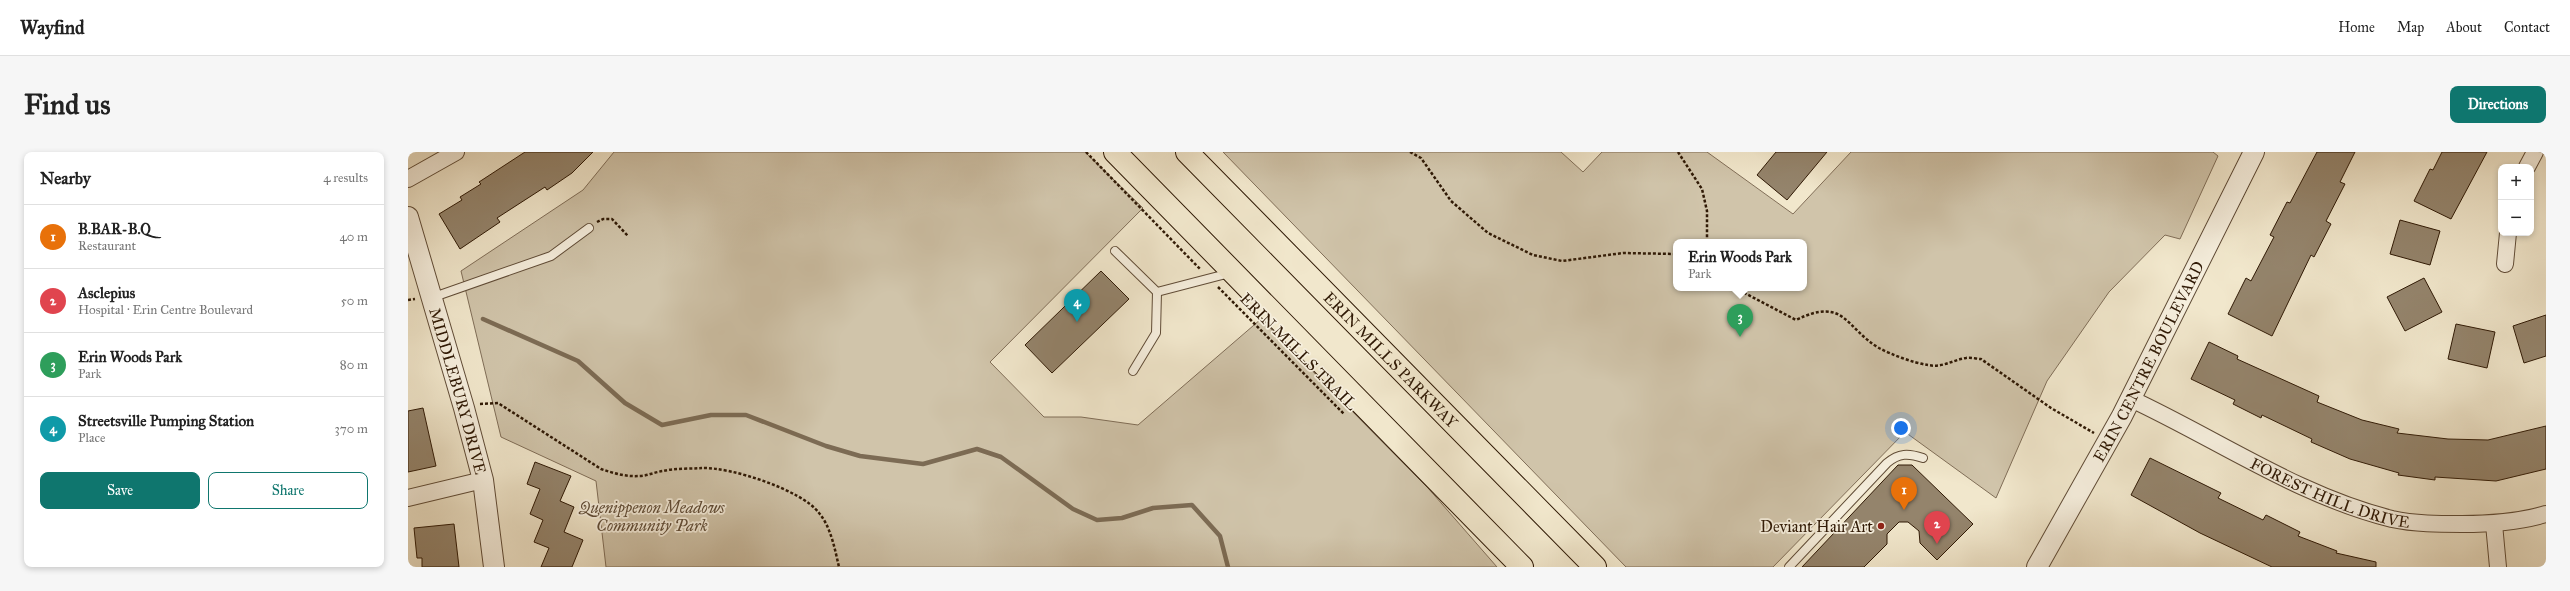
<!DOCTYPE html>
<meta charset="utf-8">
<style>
:root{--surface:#fff;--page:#f6f6f6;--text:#222;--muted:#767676;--line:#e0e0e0;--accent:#0f766e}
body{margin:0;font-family:"IM FELL Great Primer",serif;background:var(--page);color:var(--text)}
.controls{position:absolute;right:12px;top:12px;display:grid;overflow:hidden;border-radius:8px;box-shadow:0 2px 6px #0003}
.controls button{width:36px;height:36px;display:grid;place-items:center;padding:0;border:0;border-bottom:1px solid var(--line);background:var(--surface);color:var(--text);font:20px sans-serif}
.you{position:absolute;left:1493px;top:276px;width:14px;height:14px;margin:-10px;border:3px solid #fff;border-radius:50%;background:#1a73e8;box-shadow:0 0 0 6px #1a73e833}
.badge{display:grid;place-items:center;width:26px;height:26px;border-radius:50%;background:var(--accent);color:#fff;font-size:13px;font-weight:700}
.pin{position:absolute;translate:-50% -33px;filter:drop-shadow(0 1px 2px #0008)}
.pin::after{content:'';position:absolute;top:21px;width:14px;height:12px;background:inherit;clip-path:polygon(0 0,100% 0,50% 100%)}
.popup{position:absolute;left:1265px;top:87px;width:134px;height:52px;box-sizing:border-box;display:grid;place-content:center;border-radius:8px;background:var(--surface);filter:drop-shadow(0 1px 3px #0005);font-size:13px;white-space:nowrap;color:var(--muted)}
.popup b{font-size:15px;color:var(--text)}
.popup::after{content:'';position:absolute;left:50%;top:100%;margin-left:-8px;border:8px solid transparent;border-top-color:var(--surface)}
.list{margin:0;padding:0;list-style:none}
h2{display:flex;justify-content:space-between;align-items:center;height:52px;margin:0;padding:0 16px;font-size:17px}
h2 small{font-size:13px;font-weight:400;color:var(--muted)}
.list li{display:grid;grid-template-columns:26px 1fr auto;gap:12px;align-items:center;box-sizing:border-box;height:64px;padding:0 16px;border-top:1px solid var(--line)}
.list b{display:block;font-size:15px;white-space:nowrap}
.list p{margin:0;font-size:13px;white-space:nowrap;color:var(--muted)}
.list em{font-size:13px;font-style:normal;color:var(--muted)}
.actions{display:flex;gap:8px;padding:12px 16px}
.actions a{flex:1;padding:9px 0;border:1px solid var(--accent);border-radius:8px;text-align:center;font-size:14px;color:var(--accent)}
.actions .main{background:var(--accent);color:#fff}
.map{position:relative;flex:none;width:2138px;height:415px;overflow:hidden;border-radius:8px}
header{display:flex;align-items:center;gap:24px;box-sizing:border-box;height:56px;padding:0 20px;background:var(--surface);border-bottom:1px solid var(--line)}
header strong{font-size:19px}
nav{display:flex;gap:22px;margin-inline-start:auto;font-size:14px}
.intro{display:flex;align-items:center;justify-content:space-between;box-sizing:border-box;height:96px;padding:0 24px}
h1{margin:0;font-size:28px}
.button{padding:10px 18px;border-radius:8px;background:var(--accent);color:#fff;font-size:14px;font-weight:700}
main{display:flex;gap:24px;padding:0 24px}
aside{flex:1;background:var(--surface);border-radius:8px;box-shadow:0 2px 6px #0003}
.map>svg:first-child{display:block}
.green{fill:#d0c4aa;stroke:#806e58;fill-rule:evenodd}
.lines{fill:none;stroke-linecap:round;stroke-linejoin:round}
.stream{stroke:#7c6b54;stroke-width:4.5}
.building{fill:#94846c;stroke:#2f1905}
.service-casing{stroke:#604c37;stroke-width:10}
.minor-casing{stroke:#604c37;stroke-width:18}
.tertiary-casing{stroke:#604c37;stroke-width:22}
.primary-casing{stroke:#2f1905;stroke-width:24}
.path{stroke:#2f1905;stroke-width:2.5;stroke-dasharray:3 2;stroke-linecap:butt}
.service{stroke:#f6efde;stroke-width:8}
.minor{stroke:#f6efde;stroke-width:16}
.tertiary{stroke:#f6efde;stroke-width:20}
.primary{stroke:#f1e7cc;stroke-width:22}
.poi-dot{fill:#8f2418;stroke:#f6efde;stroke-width:1.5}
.labels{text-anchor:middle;stroke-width:3.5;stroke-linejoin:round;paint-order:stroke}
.street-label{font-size:16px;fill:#2f1905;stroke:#f6efde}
.park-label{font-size:16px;font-style:italic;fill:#5f4c37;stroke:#f6efde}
.poi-label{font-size:16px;fill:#2f1905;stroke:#f6efde;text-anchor:end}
</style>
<header>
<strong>Wayfind</strong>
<nav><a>Home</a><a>Map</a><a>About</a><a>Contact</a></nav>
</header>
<div class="intro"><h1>Find us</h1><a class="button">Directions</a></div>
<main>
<aside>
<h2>Nearby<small>4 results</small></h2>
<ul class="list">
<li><span class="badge" style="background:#e8710a">1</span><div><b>B.BAR-B.Q</b><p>Restaurant</p></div><em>40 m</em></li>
<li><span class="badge" style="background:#e0444e">2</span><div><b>Asclepius</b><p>Hospital · Erin Centre Boulevard</p></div><em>50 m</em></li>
<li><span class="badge" style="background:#2e9e5b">3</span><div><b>Erin Woods Park</b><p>Park</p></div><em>80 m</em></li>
<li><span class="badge" style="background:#0f9aa8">4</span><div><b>Streetsville Pumping Station</b><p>Place</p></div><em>370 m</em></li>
</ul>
<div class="actions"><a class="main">Save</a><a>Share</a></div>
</aside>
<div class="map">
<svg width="2138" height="415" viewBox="0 0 2138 415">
<rect width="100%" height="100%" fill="#f1e7cc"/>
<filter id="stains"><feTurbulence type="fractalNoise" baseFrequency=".005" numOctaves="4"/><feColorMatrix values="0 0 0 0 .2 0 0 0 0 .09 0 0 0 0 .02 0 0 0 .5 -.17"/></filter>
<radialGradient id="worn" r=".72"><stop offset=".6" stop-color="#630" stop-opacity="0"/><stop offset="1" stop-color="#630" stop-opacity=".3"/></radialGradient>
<!-- green -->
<g class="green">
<path d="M206 0H677L735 56 582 210 636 265H673L730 273 853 167 1020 336 1089 415H198L188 329 93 285 53 119 175 38Z"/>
<path d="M815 0H1153L1175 20 1194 0H1299L1385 62 1443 0H1805L1810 4 1772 87 1757 83 1701 140 1639 229 1588 346 1497 280 1365 415H1218ZM1268 90H1396V136H1268Z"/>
</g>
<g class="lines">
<!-- stream -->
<path class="stream" d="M75 167 170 209 217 251 254 273 303 263H338L418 294 452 304 515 312 569 297 593 305 665 357 689 368 714 366 745 356 784 353 812 384 820 415"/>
</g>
<!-- building -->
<g class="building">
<path d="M117 0H185L164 21 139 38 137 35 89 66 92 70 52 97 31 62 54 48 52 45 73 32 71 30Z"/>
<path d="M1368 0H1419L1379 48 1349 23Z"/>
<path d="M1909 0H1947L1932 30 1937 32 1918 69 1923 72 1906 105 1903 103 1864 184 1820 162 1838 126 1843 129 1866 85 1862 83 1879 50 1882 51Z"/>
<path d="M2034 0H2079L2043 67 2006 49 2022 17 2025 18Z"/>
<path d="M1992 68 2032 79 2022 113 1982 102Z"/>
<path d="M693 119 721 147 644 221 617 193Z"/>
<path d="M2016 126 2034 160 1997 179 1979 145Z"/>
<path d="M2138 163V204L2116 211 2105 174Z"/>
<path d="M2048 172 2087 180 2079 216 2040 207Z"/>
<path d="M1801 190 1830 204 1829 207 1911 244 1909 250 1954 268 1991 277 1989 281 2040 287 2080 288 2138 274V317L2088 329 2027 325V328L1990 323 1991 321 1942 307 1903 290 1904 287 1854 263 1853 266 1825 252 1827 248 1783 227Z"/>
<path d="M15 256 28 314 0 320V259Z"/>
<path d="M1742 306 1813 341 1810 346 1855 368 1858 363 1892 380 1890 384 1929 399 1928 401 1968 410V415H1864L1792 381 1723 343Z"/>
<path d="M127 310 163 324 152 349 166 355 156 380 175 388 164 415H133L141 396 126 390 135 368 122 362 132 337 119 332Z"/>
<path d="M1490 313H1504L1565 372 1529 408 1512 391 1511 379 1500 370H1491L1479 382V392L1456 415H1394Z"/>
<path d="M46 372 51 415H14V406H9L6 376Z"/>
</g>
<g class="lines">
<!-- service casing -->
<g class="service-casing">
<g id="service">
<path d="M707 99 749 140 822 121"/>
<path d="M23 146 143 104 181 76"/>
<path d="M725 219 748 181 749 140"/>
<path d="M1381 415 1479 311C1491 301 1500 301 1515 306"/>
</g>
</g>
<!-- minor casing -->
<g class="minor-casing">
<g id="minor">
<path d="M2119 15 2127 0"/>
<path d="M0 27 48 0"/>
<path d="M2097 112 2100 81"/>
<path id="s1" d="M1723 247C1809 287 1891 344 1984 367 2007 372 2031 372 2054 372 2082 372 2111 370 2138 362"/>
<path d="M0 346 75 328"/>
<path d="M2086 372 2090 415"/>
</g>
</g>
<!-- tertiary casing -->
<g class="tertiary-casing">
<g id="tertiary">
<path id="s2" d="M0 65 56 256 75 328 86 415"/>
<path id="s3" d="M1629 415 1714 264 1846 0"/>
</g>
</g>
<!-- primary casing -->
<g class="primary-casing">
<g id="primary">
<path d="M707 0 1114 415"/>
<path id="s4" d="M779 0 1187 415"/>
</g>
</g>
<!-- path -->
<g class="path">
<path d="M678 0 792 117"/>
<path d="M1002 0 1013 6 1043 49 1080 81 1125 103 1154 109 1215 101 1268 102"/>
<path d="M1270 0 1294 37 1299 59V90"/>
<path d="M189 70 195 67H204L220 84"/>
<path d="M810 135 936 262"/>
<path d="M1327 136 1388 168C1437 144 1437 176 1471 196 1484 203 1506 211 1520 213 1534 216 1545 208 1558 206 1563 205 1569 207 1573 207L1643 256 1686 281"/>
<path d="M0 148 7 147"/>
<path d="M72 252 90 251 193 317C205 321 218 325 231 324 239 324 247 320 255 319 267 316 282 317 294 316 323 315 394 338 411 361 423 375 427 398 431 415"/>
</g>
<!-- service -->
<use href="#service" class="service"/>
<!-- minor -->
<use href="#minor" class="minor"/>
<!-- tertiary -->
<use href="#tertiary" class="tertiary"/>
<!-- primary -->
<use href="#primary" class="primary"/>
</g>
<!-- markers -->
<circle class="poi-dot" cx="1473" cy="374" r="4"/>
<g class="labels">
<!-- street labels -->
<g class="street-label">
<text transform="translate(891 199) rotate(45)" y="6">ERIN MILLS TRAIL</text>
<text dy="6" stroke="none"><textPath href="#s4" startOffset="291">ERIN MILLS PARKWAY</textPath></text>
<text dy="6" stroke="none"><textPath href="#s3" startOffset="234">ERIN CENTRE BOULEVARD</textPath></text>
<text dy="6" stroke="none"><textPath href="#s2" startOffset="181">MIDDLEBURY DRIVE</textPath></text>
<text dy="6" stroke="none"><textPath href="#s1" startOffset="221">FOREST HILL DRIVE</textPath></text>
</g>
<!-- park labels -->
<g class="park-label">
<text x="244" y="361">Quenippenon Meadows<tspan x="244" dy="18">Community Park</tspan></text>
</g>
<!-- poi labels -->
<g class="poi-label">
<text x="1465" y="380">Deviant Hair Art</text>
</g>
</g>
<rect width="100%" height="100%" filter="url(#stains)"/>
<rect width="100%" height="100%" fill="url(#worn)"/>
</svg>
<div class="controls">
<button>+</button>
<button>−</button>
</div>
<div class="you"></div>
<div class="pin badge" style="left:1496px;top:358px;background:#e8710a">1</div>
<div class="pin badge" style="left:1529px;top:392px;background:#e0444e">2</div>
<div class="pin badge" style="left:1332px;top:185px;background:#2e9e5b">3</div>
<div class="popup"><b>Erin Woods Park</b>Park</div>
<div class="pin badge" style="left:669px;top:170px;background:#0f9aa8">4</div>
</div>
</main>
